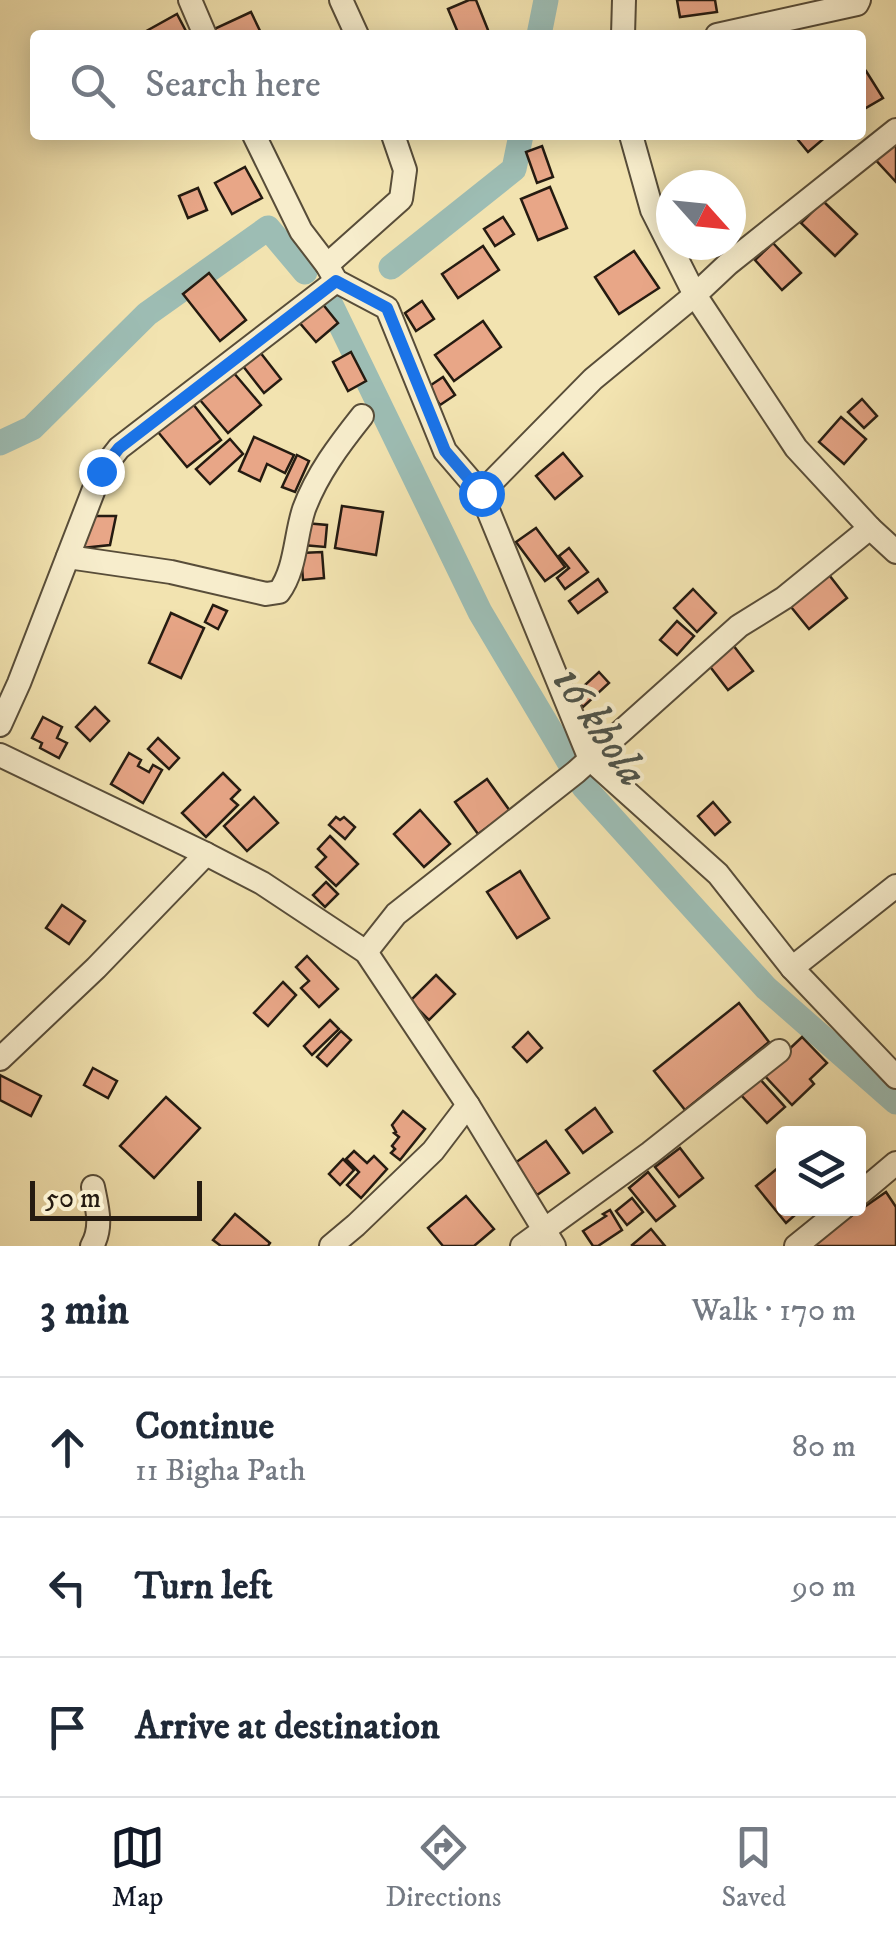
<!DOCTYPE html>
<meta charset="utf-8">
<style>
:root{--surface:#fff;--page:#f6f6f7;--text:#1f2937;--muted:#747a83;--line:#e0e1e3;--accent:#111827}
body{margin:0;font-family:"IM FELL DW Pica",serif;background:var(--page);color:var(--text)}
.controls{position:absolute;right:30px;bottom:30px;display:grid;overflow:hidden;border-radius:10px;box-shadow:0 5px 25px #0003}
.controls button{width:90px;height:90px;display:grid;place-items:center;padding:0;border:0;border-bottom:2px solid var(--line);background:var(--surface);color:var(--text);font:50px sans-serif}
.compass{position:absolute;left:656px;top:170px;width:90px;height:90px;border-radius:50%;background:var(--surface);box-shadow:0 5px 25px #0003;rotate:117deg}
.scale{position:absolute;left:30px;bottom:25px;width:172px;box-sizing:border-box;padding-left:10px;border:5px solid #251b11;border-top:0;font-size:28px;line-height:35px;white-space:nowrap;color:#251b11;-webkit-text-stroke:8px #f7edcc;paint-order:stroke}
.stop{position:absolute;width:30px;height:30px;margin:-22px;border:8px solid #1a73e8;border-radius:50%;background:#fff}
.stop.end{background:#1a73e8;border-color:#fff;box-shadow:0 2px 10px #0008}
.list{margin:0;padding:0;list-style:none}
h2{display:flex;justify-content:space-between;align-items:center;height:130px;margin:0;padding:0 40px;font-size:42px}
h2 small{font-size:32px;font-weight:400;color:var(--muted)}
.list li{display:grid;grid-template-columns:65px 1fr auto;gap:30px;align-items:center;box-sizing:border-box;height:140px;padding:0 40px;border-top:2px solid var(--line)}
.list b{display:block;font-size:38px;white-space:nowrap}
.list p{margin:0;font-size:32px;white-space:nowrap;color:var(--muted)}
.list em{font-size:32px;font-style:normal;color:var(--muted)}
.icon{flex:none;width:55px;height:55px;fill:none;stroke:currentColor;stroke-width:2;stroke-linecap:round;stroke-linejoin:round}
.map{position:relative;flex:none;width:896px;height:1246px;overflow:hidden}
.search{position:absolute;background:var(--surface);box-shadow:0 5px 25px #0003;left:30px;right:30px;top:30px;height:110px;display:flex;align-items:center;gap:25px;box-sizing:border-box;padding:0 35px;border-radius:10px;color:var(--muted);font-size:38px}
.sheet{height:550px;background:var(--surface)}
nav{display:flex;justify-content:space-around;align-items:center;box-sizing:border-box;height:140px;border-top:2px solid var(--line);background:var(--surface);font-size:28px;color:var(--muted)}
nav a{display:grid;justify-items:center;gap:5px}
nav .on{color:var(--accent)}
.map>svg:first-child{display:block}
.lines{fill:none;stroke-linecap:round;stroke-linejoin:round}
.canal{stroke:#9dbdb4;stroke-width:25}
.building{fill:#e8a687;stroke:#251b11;stroke-width:2.5}
.street-casing{stroke:#584d39;stroke-width:26}
.street{stroke:#f7edcc;stroke-width:22}
.route{stroke:#1a73e8;stroke-width:12}
.labels{text-anchor:middle;stroke-width:8;stroke-linejoin:round;paint-order:stroke}
.water-label{font-size:45px;font-style:italic;fill:#4f544a;stroke:#f7edcc}
</style>
<div class="map">
<svg width="896" height="1246" viewBox="0 0 896 1246">
<rect width="100%" height="100%" fill="#f2e3b0"/>
<filter id="stains"><feTurbulence type="fractalNoise" baseFrequency=".002" numOctaves="4"/><feColorMatrix values="0 0 0 0 .2 0 0 0 0 .09 0 0 0 0 .02 0 0 0 .5 -.17"/></filter>
<radialGradient id="worn" r=".72"><stop offset=".6" stop-color="#630" stop-opacity="0"/><stop offset="1" stop-color="#630" stop-opacity=".3"/></radialGradient>
<g class="lines">
<!-- canal -->
<g class="canal">
<path d="M539 35 546 0"/>
<path d="M391 267 514 169 521 135"/>
<path d="M331 305 480 612 584 787 766 988 896 1102"/>
<path d="M0 443 32 428 147 314 268 228 305 272"/>
</g>
</g>
<!-- building -->
<g class="building">
<path d="M469 0H476L490 35H459L448 9Z"/>
<path d="M677 0H715L717 12 680 17Z"/>
<path d="M251 12 262 35H215L212 30Z"/>
<path d="M177 14 188 35H142L141 34Z"/>
<path d="M866 71 883 98 864 109 861 105V75Z"/>
<path d="M794 135H828L808 152Z"/>
<path d="M896 144V182L872 156Z"/>
<path d="M542 146 553 177 537 183 526 152Z"/>
<path d="M245 167 262 198 232 214 215 183Z"/>
<path d="M550 187 567 228 538 240 521 199Z"/>
<path d="M198 188 207 210 188 218 179 196Z"/>
<path d="M823 201 857 234 835 256 801 223Z"/>
<path d="M503 217 514 234 495 246 484 229Z"/>
<path d="M773 243 801 273 782 290 755 260Z"/>
<path d="M483 246 499 270 458 298 442 274Z"/>
<path d="M634 251 659 288 619 314 595 277Z"/>
<path d="M209 273 246 320 220 341 183 294Z"/>
<path d="M422 301 434 319 416 331 405 313Z"/>
<path d="M321 302 338 323 316 342 299 322Z"/>
<path d="M483 321 501 347 454 381 435 355Z"/>
<path d="M256 347 281 379 264 393 239 361Z"/>
<path d="M351 352 366 381 348 391 333 362Z"/>
<path d="M233 372 261 405 228 433 200 400Z"/>
<path d="M443 377 455 395 440 405 428 387Z"/>
<path d="M862 399 877 416 864 428 848 412Z"/>
<path d="M193 404 221 440 187 467 158 432Z"/>
<path d="M841 417 866 439 844 464 819 442Z"/>
<path d="M254 437 294 455 285 473 267 464 260 481 239 471Z"/>
<path d="M230 439 243 454 210 484 196 469Z"/>
<path d="M563 453 582 476 555 499 536 476Z"/>
<path d="M297 455 309 461 295 492 282 487Z"/>
<path d="M342 506 383 512 376 555 335 548Z"/>
<path d="M93 516H116L110 545 82 548Z"/>
<path d="M305 523 327 525 325 547 303 545Z"/>
<path d="M536 528 565 567 545 581 516 542Z"/>
<path d="M569 548 588 572 565 589 557 578 569 568 559 556Z"/>
<path d="M322 552 324 578 303 580 301 553Z"/>
<path d="M826 571 847 598 809 629 787 602Z"/>
<path d="M598 579 607 592 578 613 569 601Z"/>
<path d="M693 589 716 613 697 632 674 608Z"/>
<path d="M213 605 227 611 218 629 205 622Z"/>
<path d="M171 613 204 628 181 678 149 663Z"/>
<path d="M677 621 694 636 677 655 660 640Z"/>
<path d="M733 645 753 671 728 690 708 664Z"/>
<path d="M599 672 609 683 583 707 573 696Z"/>
<path d="M95 707 109 721 90 741 76 727Z"/>
<path d="M43 717 62 727 57 738 67 743 59 758 40 748 42 743 32 738Z"/>
<path d="M158 738 179 758 169 769 148 749Z"/>
<path d="M129 753 141 760 138 766 149 772 153 765 162 770 143 803 111 784Z"/>
<path d="M223 773 240 790 231 799 238 805 206 837 182 813Z"/>
<path d="M487 779 510 811 478 834 455 802Z"/>
<path d="M254 797 278 823 247 851 224 826Z"/>
<path d="M713 802 730 822 715 835 698 816Z"/>
<path d="M420 810 450 844 424 867 394 834Z"/>
<path d="M336 817 340 820 344 817 355 827 345 839 329 825Z"/>
<path d="M330 836 358 864 336 886 316 867 326 857 318 849Z"/>
<path d="M520 871 549 918 517 938 487 892Z"/>
<path d="M326 882 338 894 325 907 313 895Z"/>
<path d="M62 905 85 921 69 944 46 928Z"/>
<path d="M307 956 338 989 319 1007 301 988 309 981 296 967Z"/>
<path d="M436 975 455 994 429 1020 410 1001Z"/>
<path d="M283 982 296 995 268 1026 254 1013Z"/>
<path d="M739 1003 769 1042 685 1110 654 1071Z"/>
<path d="M330 1020 339 1029 312 1055 304 1046Z"/>
<path d="M341 1031 351 1040 327 1066 317 1057Z"/>
<path d="M528 1032 542 1048 527 1062 513 1047Z"/>
<path d="M802 1037 827 1063 810 1079 814 1084 792 1105 763 1074Z"/>
<path d="M93 1068 117 1081 108 1098 84 1085Z"/>
<path d="M0 1075 41 1096 31 1116 0 1100Z"/>
<path d="M759 1078 785 1107 767 1123 741 1095Z"/>
<path d="M166 1097 200 1128 154 1178 120 1146Z"/>
<path d="M595 1108 612 1132 583 1153 566 1130Z"/>
<path d="M403 1111 425 1129 400 1160 391 1153 395 1149 392 1146 399 1137 394 1133 396 1132 392 1125Z"/>
<path d="M546 1141 569 1173 537 1195 515 1163Z"/>
<path d="M680 1148 703 1178 679 1197 655 1167Z"/>
<path d="M354 1151 367 1163 374 1156 387 1169 361 1198 347 1185 359 1172 346 1159Z"/>
<path d="M343 1159 354 1170 340 1185 329 1174Z"/>
<path d="M779 1167 784 1172V1208H803L786 1223 756 1186Z"/>
<path d="M648 1172 675 1206 656 1221 629 1188Z"/>
<path d="M886 1192 896 1207V1246H808Z"/>
<path d="M466 1196 494 1229 474 1246H443L428 1228Z"/>
<path d="M632 1198 643 1212 627 1225 616 1211Z"/>
<path d="M610 1210 622 1230 598 1246H593L583 1231 606 1216 603 1214Z"/>
<path d="M235 1214 270 1243 268 1246H221L213 1240Z"/>
<path d="M651 1229 665 1246H633L632 1245Z"/>
</g>
<g class="lines">
<!-- street casing -->
<g class="street-casing">
<g id="street">
<path d="M190 0 205 35"/>
<path d="M341 0 357 35"/>
<path d="M623 35 624 0"/>
<path d="M717 35 857 4 859 0"/>
<path d="M254 135 301 231 327 265 336 281 387 308 445 451 481 493 590 759 718 874 792 968 896 1077"/>
<path d="M631 135 652 210 695 295 796 448 870 528 896 552"/>
<path d="M327 265 401 199 405 170 393 135"/>
<path d="M481 493 593 379 695 295 728 264 896 130"/>
<path d="M68 557 171 572 266 594 279 592C296 569 295 536 304 509 317 474 339 445 362 416"/>
<path d="M0 725 19 683 101 471 119 448 336 281"/>
<path d="M0 755 206 854 262 883 366 952 468 1105 554 1246"/>
<path d="M366 952 396 914 576 772 739 626 784 598 870 528"/>
<path d="M792 968 896 886"/>
<path d="M0 1059 96 968 206 854"/>
<path d="M858 1195 896 1163"/>
<path d="M92 1246C103 1227 97 1207 93 1187"/>
<path d="M331 1246 356 1225 433 1151 468 1105"/>
<path d="M522 1246 650 1153 779 1051"/>
<path d="M796 1246 843 1208"/>
</g>
</g>
<!-- street -->
<use href="#street" class="street"/>
</g>
<g class="lines">
<!-- route -->
<path class="route" d="M101 471 119 448 336 281 387 308 445 451 481 493"/>
</g>
<g class="labels">
<!-- water labels -->
<g class="water-label">
<text transform="translate(602 725) rotate(56)" y="16">16 khola</text>
</g>
</g>
<rect width="100%" height="100%" filter="url(#stains)"/>
<rect width="100%" height="100%" fill="url(#worn)"/>
</svg>
<div class="controls">
<button><svg class="icon" aria-label="layers" viewBox="0 0 24 24"><path d="M12 4l9 5-9 5-9-5zM3 14l9 5 9-5"/></svg></button>
</div>
<svg class="compass" viewBox="-18 -18 36 36"><path d="M0-13l5 13h-10z" fill="#e53935"/><path d="M0 13l5-13h-10z" fill="#747a83"/></svg>
<div class="scale">50 m</div>
<div class="stop" style="left:481px;top:493px"></div>
<div class="stop end" style="left:101px;top:471px"></div>
<div class="search"><svg class="icon" aria-label="search" viewBox="0 0 24 24"><circle cx="10" cy="10" r="6"/><path d="M15 15l6 6"/></svg>Search here</div>
</div>
<section class="sheet">
<h2>3 min<small>Walk · 170 m</small></h2>
<ul class="list">
<li><svg class="icon" aria-label="ahead" viewBox="0 0 24 24"><path d="M12 20V5M6 11l6-6 6 6"/></svg><div><b>Continue</b><p>11 Bigha Path</p></div><em>80 m</em></li>
<li><svg class="icon" aria-label="left" viewBox="0 0 24 24"><path d="M17 20v-9H6M10 6l-5 5 5 5"/></svg><div><b>Turn left</b></div><em>90 m</em></li>
<li><svg class="icon" aria-label="arrive" viewBox="0 0 24 24"><path d="M6 21V4h12l-3 4 3 4H6"/></svg><div><b>Arrive at destination</b></div></li>
</ul>
</section>
<nav>
<a class="on"><svg class="icon" aria-label="map" viewBox="0 0 24 24"><path d="M3 6l6-2 6 2 6-2v14l-6 2-6-2-6 2zM9 4v14M15 6v14"/></svg>Map</a>
<a><svg class="icon" aria-label="directions" viewBox="0 0 24 24"><path d="M12 3l9 9-9 9-9-9zM9 14v-3h6M13 9l2 2-2 2"/></svg>Directions</a>
<a><svg class="icon" aria-label="saved" viewBox="0 0 24 24"><path d="M7 4h10v16l-5-4-5 4z"/></svg>Saved</a>
</nav>
